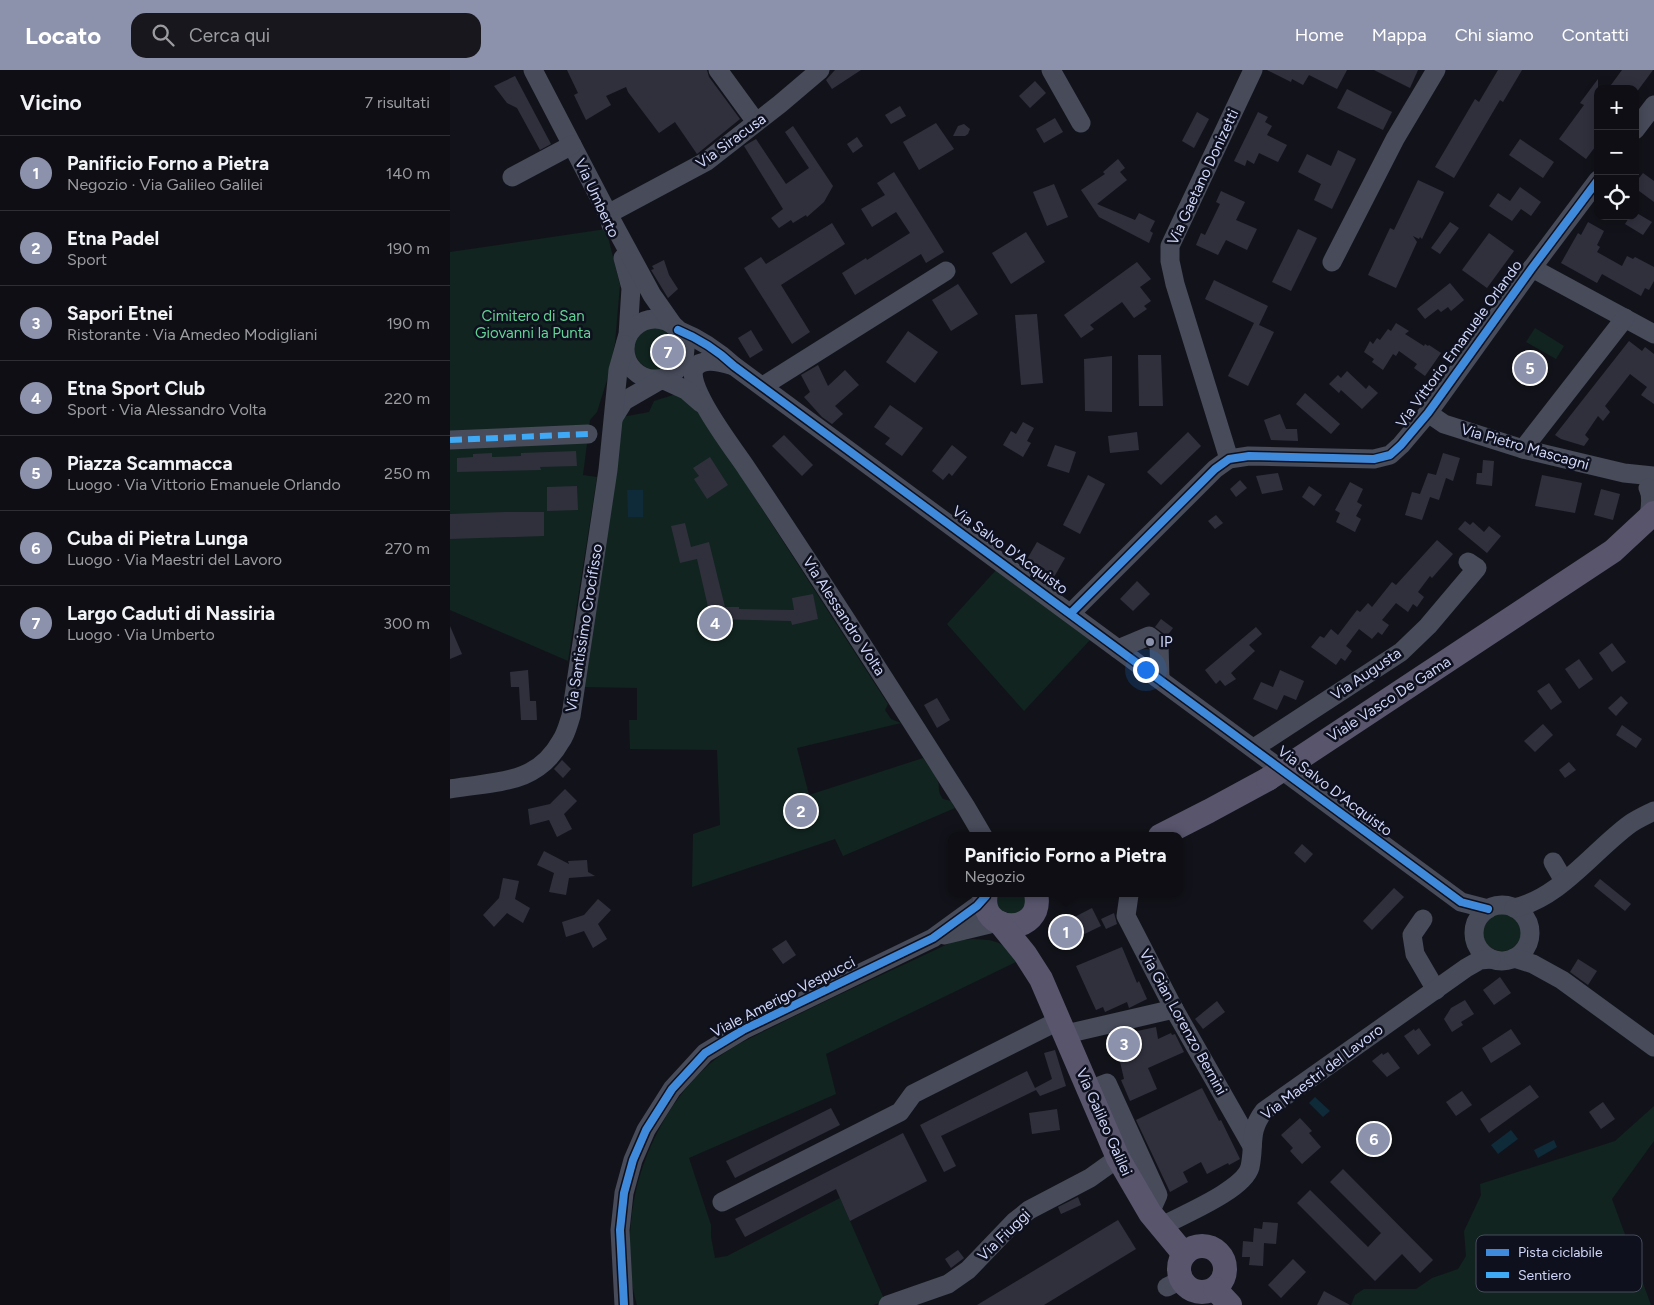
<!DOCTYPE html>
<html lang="it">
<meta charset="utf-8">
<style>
:root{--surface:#0e0e14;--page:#17171d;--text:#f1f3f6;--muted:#9b9ca0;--line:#2e2e34;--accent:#8d92ac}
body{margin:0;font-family:Figtree,sans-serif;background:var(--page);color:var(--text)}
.controls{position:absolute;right:15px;top:15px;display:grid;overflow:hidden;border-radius:10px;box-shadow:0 2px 12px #0003}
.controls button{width:45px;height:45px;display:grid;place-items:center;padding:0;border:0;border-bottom:1px solid var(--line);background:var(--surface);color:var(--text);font:25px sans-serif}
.you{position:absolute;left:695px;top:599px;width:18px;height:18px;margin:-12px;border:4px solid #fff;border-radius:50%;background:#1a73e8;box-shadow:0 0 0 8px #1a73e833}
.badge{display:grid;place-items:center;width:32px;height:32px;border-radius:50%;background:var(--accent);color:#fff;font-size:16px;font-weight:700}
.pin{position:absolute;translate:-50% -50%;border:2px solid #fff;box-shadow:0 1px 5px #0006}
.popup{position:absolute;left:498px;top:762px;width:235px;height:65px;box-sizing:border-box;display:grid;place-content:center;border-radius:10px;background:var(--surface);filter:drop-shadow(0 1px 4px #0005);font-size:16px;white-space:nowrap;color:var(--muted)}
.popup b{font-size:19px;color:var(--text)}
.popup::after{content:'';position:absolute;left:50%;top:100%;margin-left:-10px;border:10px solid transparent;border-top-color:var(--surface)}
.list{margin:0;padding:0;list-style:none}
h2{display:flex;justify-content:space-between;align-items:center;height:65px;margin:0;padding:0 20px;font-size:21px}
h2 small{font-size:16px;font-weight:400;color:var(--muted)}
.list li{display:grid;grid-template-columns:32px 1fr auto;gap:15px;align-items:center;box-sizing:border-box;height:75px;padding:0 20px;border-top:1px solid var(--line)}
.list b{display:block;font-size:19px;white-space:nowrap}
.list p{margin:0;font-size:16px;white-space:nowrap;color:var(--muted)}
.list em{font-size:16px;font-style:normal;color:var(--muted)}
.icon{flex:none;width:28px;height:28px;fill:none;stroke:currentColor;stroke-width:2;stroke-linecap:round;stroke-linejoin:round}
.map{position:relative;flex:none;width:1204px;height:1235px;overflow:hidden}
header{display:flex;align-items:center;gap:30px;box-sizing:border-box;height:70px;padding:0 25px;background:var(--accent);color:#fff}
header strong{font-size:24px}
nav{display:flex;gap:28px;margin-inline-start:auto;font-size:18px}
.search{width:350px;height:45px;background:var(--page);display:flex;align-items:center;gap:12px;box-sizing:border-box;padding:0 18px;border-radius:15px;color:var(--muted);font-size:19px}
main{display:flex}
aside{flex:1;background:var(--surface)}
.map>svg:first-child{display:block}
.green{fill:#11241f}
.water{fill:#0f2a38}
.building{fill:#2f303c}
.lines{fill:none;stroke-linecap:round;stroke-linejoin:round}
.minor{stroke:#474b5a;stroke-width:19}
.major{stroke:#58556d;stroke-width:24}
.major-bridge{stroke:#58556d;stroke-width:24}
.quiet{stroke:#3fa9f5;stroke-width:6;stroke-dasharray:12 6;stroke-linecap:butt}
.cycleway-casing{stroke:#0e101d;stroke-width:11}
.cycleway{stroke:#408adc;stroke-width:8}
.poi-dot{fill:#8d92ac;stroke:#0e101d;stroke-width:2}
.labels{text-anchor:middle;stroke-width:5;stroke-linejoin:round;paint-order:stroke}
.street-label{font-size:15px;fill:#cfd6fa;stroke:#0e101d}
.park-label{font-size:15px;fill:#62d396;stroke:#0e101d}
.poi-label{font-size:15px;fill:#cfd6fa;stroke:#0e101d;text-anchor:start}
.key{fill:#0e101d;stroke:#484b5f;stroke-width:1}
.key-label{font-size:14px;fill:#cfd6fa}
</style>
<header>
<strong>Locato</strong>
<div class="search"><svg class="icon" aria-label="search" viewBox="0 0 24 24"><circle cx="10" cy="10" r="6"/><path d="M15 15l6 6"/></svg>Cerca qui</div>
<nav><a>Home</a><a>Mappa</a><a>Chi siamo</a><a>Contatti</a></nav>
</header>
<main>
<aside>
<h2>Vicino<small>7 risultati</small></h2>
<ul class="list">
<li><span class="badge">1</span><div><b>Panificio Forno a Pietra</b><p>Negozio · Via Galileo Galilei</p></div><em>140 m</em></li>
<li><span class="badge">2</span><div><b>Etna Padel</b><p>Sport</p></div><em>190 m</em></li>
<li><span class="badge">3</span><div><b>Sapori Etnei</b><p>Ristorante · Via Amedeo Modigliani</p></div><em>190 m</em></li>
<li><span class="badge">4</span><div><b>Etna Sport Club</b><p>Sport · Via Alessandro Volta</p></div><em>220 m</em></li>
<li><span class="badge">5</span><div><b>Piazza Scammacca</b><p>Luogo · Via Vittorio Emanuele Orlando</p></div><em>250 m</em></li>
<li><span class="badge">6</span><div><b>Cuba di Pietra Lunga</b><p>Luogo · Via Maestri del Lavoro</p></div><em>270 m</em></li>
<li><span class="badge">7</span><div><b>Largo Caduti di Nassiria</b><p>Luogo · Via Umberto</p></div><em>300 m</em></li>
</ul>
</aside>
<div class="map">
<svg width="1204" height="1235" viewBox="0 0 1204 1235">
<rect width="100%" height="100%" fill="#12131a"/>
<!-- green -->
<g class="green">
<path d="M156 159 170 215 165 273 157 310 147 342 140 350 133 405 147 407 118 591 0 540V182Z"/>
<circle cx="207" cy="277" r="23"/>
<path d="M1085 258 1114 276 1106 289 1076 272Z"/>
<path d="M223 325H233L245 335 438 634 435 640 441 649 451 653 347 678 359 725 473 688C478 695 483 702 487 709 491 717 486 719 493 729L501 731 505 738 393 786 385 769 242 817 243 764 270 755 267 680 180 679 179 650H187V618L134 617 172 347 199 342 204 331Z"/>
<path d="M547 499 640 570 574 641 497 554Z"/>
<path d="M547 823H578L579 829 568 846 548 840 546 827Z"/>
<circle cx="1052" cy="861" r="20"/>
<path d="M523 869C548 870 552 872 570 890L376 984 386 1024 239 1088 261 1155V1167L265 1188 277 1186 390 1128 435 1231 423 1235H187C177 1202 178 1164 184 1130 193 1083 217 1035 252 1001 274 979 305 966 333 952 389 924 447 898 504 871Z"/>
<path d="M1204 1036V1071L1162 1129 1201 1235H901L905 1225 914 1219H966L982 1208 1008 1199 1016 1186 1014 1161 1031 1125 1030 1114 1165 1071Z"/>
</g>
<!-- water -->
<g class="water">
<path d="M177 420H193V447H178Z"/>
<path d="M865 1027 880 1041 873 1047 859 1033Z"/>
<path d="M1061 1060 1068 1069 1048 1084 1041 1075Z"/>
<path d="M1104 1070 1107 1077 1088 1088 1084 1080Z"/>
</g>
<!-- building -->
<g class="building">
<path d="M117 0H257L259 7 290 49 247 84 225 52 209 63 178 22 176 17 156 26 161 35 136 50 124 25 128 23Z"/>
<path d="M385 0H411L382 19 376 10Z"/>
<path d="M817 0H897L887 19 859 5 853 15 842 9 841 12Z"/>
<path d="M924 0H968L960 18Z"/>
<path d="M1048 0H1072L1053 32 1050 30 1004 108 985 97 1025 29 1029 32Z"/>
<path d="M1172 0H1203L1186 23 1185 19H1158Z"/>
<path d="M65 6 101 74 90 80 67 38 57 33 44 16Z"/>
<path d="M1148 9V73L1136 89 1109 69 1134 35 1130 33Z"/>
<path d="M585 11 596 23 580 38 569 26Z"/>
<path d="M897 19 942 42 933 60 887 38Z"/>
<path d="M450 36 456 46 441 54 435 45Z"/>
<path d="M747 42 759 49 744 78 732 71Z"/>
<path d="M808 42 818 47 815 52 822 56 817 65 837 75 828 92 809 83 804 94 797 90 795 96 784 91Z"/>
<path d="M605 48 613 62 594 73 586 59Z"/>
<path d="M486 53 504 79 469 100 453 72Z"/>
<path d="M514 54 520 59 518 64 515 66H503L508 56Z"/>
<path d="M343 56 383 116 374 132 357 147 356 145 343 153 341 150 329 158 321 148 333 139 294 76 306 69 336 114 359 98 335 62Z"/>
<path d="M407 67 413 76 403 83 397 74Z"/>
<path d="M1070 69 1104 92 1093 108 1059 85Z"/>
<path d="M888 80 906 89 882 139 864 130 871 114 848 102 857 84 881 96Z"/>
<path d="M668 89 675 98 670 102 677 110 647 134 685 150 689 143 705 151 700 161 703 163 699 173 649 147 631 120 655 104 653 102Z"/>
<path d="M444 102 494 182 476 193 471 184 405 225 392 203 416 188 417 190 460 163 446 142 422 157 411 139 435 125 427 113Z"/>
<path d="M1193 103 1204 111V132L1185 118V113Z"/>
<path d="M968 110 994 122 972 169 970 167 969 169 963 166 967 172 946 218 918 205 940 158 944 160Z"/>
<path d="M604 114 618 147 597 156 583 122Z"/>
<path d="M1070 117 1091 132 1081 146 1071 139 1062 151 1039 136 1048 123 1060 131Z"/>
<path d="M771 121 795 132 786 150 807 159 797 180 776 170 768 185 746 175 751 163 755 165 770 134 766 132Z"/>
<path d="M1185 142 1202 152 1193 165 1175 154 1180 146H1185Z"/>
<path d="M1000 152 1009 158 990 184 981 178Z"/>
<path d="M1138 152 1154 161 1147 175 1150 177 1147 182 1172 196 1177 186 1183 189 1185 187 1204 197V211L1199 220 1195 218 1191 226 1152 204 1147 213 1111 193 1128 163 1131 165Z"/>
<path d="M382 153 395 174 331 215 360 262 342 274 294 198 311 187 316 194Z"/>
<path d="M848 159 867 168 841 221 822 212Z"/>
<path d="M576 162 595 192 561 214 542 183Z"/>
<path d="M1039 163 1064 181 1037 218 1012 200Z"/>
<path d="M214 190 219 205 228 219 218 228 201 200 204 199 202 196Z"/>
<path d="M687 192 701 209 690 217 701 231 694 236 697 239 684 248 672 232 640 255 644 259 631 268 614 245Z"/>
<path d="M764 210 818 236 809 255 824 262 798 316 778 306 804 253 755 229Z"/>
<path d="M1000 213 1014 230 1001 241 998 237 991 242 988 239 975 249 967 239Z"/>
<path d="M508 214 528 244 501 261 482 230Z"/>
<path d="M587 244 593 313 571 315 565 245Z"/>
<path d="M946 253 959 261 955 264 974 276 975 274 978 276 979 275 991 283 975 306 964 298 967 294 949 281 946 286 943 284 933 300 922 292 924 289 914 282 920 271 923 274 927 268 930 270 938 259 941 261Z"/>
<path d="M301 260 313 280 300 288 288 268Z"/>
<path d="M458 261 488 282 465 313 436 292Z"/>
<path d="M1179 271 1192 281 1195 277 1204 284V334L1191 325 1197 317 1180 304 1155 336 1160 342 1153 351 1148 346 1135 365 1139 369 1134 376 1111 369 1105 365Z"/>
<path d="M688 285H711L713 336H689Z"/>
<path d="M662 286V342L635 341 634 289Z"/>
<path d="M368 295 378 316 395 300 409 315 385 336 393 344 382 354 372 347 354 327 360 322 351 305Z"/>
<path d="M897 301 916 319 919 315 928 323 912 339 891 320 889 323 879 314 888 305 891 308Z"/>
<path d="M855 323 890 354 881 364 846 334Z"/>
<path d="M440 335 473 358 452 386 435 374 440 368 424 357Z"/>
<path d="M830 344 836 359H847L848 371 821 370 814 350Z"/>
<path d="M573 352 584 358 577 371 581 373 573 387 553 375 561 361 566 364Z"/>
<path d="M687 362 689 380 660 383 658 366Z"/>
<path d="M738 362 751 376 711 415 697 402Z"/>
<path d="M334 365 363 395 352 406 322 376Z"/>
<path d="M502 375 517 387 502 406 499 403 493 410 482 401Z"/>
<path d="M605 375 626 382 619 403 597 396Z"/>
<path d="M126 381 127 396 90 397 91 400 7 402V388L23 387V384L42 383V387L71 386V383Z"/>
<path d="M993 383 1010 388 1003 411 996 408 989 430 980 427 972 450 955 445 962 422 970 424 978 403 986 405Z"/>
<path d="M260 387 278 415 257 429 244 409 249 406 243 398Z"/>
<path d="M1033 390 1044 391 1042 416 1026 414 1027 403H1032Z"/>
<path d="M828 403 833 420 812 424 806 406Z"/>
<path d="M638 405 655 414 630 464 613 455Z"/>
<path d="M1092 405 1132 413 1125 443 1085 436Z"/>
<path d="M790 410 797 418 786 427 780 419Z"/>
<path d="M900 412 913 419 907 432 912 435 906 446 911 449 905 462 886 452 890 443 885 440Z"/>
<path d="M127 416 128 440 97 441V417Z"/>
<path d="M859 416 872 425 864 436 852 427Z"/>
<path d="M1151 419 1170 424 1163 450 1144 445Z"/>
<path d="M55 442H94V466L0 469V444Z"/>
<path d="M766 445 773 453 765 459 758 451Z"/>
<path d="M1015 451 1020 455 1023 452 1034 462 1039 456 1051 466 1037 483 1008 459Z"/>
<path d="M235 453 241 477 259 472 275 537H289V539L344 540 342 528 363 524 368 549 342 555 341 551 258 549V537L247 489 230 493 221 456Z"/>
<path d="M987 470 1003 484 982 508 980 506 968 522 974 527 967 537 963 534 958 542 946 533 932 550 939 555 932 565 928 562 922 569 909 559 896 576 902 581 895 591 891 588 886 595 861 577 870 566 874 568 881 559 888 565 907 540 910 542 918 533 922 537 942 512 946 515Z"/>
<path d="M587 472 615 488 604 507 576 491Z"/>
<path d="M687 511 700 524 683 541 670 529Z"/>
<path d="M711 549 723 558 717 566 705 557Z"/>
<path d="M0 556 12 584 0 589Z"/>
<path d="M806 557 812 564 799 575 805 581 781 603 786 609 775 616 770 610 766 614 755 600Z"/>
<path d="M1162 573 1176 592 1162 602 1149 583Z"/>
<path d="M1129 589 1143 609 1129 619 1115 599Z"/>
<path d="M78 600 80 631H86L87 650H71L69 617H61L60 602Z"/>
<path d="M830 600 854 611 846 630 834 625 827 640 803 629 811 612 823 617Z"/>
<path d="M1099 613 1112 632 1101 640 1087 621Z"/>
<path d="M1171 626 1178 633 1166 646 1158 638Z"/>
<path d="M487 628 500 650 487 658 474 635Z"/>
<path d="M1093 654 1103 665 1085 682 1074 671Z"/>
<path d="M1172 655 1192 669 1186 678 1166 665Z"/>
<path d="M112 690 121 699 113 708 104 699Z"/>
<path d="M1119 692 1126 700 1115 708 1109 700Z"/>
<path d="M115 719 127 731 114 744 122 759 107 767 99 750 80 755 78 739 100 734Z"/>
<path d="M852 774 863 784 855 793 844 783Z"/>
<path d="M94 781 119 794 118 791 137 790 138 802 145 806 119 808 116 825 99 822 104 803 87 795Z"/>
<path d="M53 808 69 811 65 829 80 838 73 853 57 843 44 857 33 845 49 828Z"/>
<path d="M1150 809 1181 834 1175 841 1144 816Z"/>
<path d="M944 818 954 827 922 860 913 851Z"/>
<path d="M148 829 161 840 148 854 157 869 143 878 134 861 116 867 112 852 134 845Z"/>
<path d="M642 838 651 856 614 874 605 857Z"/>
<path d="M664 843 667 854 656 859 651 849Z"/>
<path d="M336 870 346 885 333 894 322 879Z"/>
<path d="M672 877 687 913 689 911 697 929 679 938 677 932 655 942 653 937 646 940 626 896Z"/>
<path d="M1128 889 1147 901 1138 915 1120 902Z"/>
<path d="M1050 907 1061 923 1044 935 1033 920Z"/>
<path d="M1015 930 1024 944 1011 952 1013 955 1002 962 994 949 1001 938Z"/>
<path d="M767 931 775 942 753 959 745 949Z"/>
<path d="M706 957 708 969 721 963 722 965 725 964 734 982 698 998 707 1019 680 1031 671 1010 674 1009 664 966Z"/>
<path d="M969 958 981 975 968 985 954 966 964 959 965 961Z"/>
<path d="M1061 959 1071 974 1041 993 1032 978Z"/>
<path d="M605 980 616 1016 590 1026 586 1020 491 1066 506 1096 494 1102 470 1055 577 1001 585 1018 602 1009 594 983Z"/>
<path d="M938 982 950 998 937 1007 922 991 932 983 933 985Z"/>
<path d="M1080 1015 1089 1027 1039 1063 1030 1049Z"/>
<path d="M752 1018 769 1051 771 1050 790 1089 779 1095 778 1093 757 1104 751 1092 733 1102 738 1112 720 1122 686 1050Z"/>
<path d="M1012 1021 1022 1035 1006 1046 996 1032Z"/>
<path d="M1153 1032 1165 1049 1151 1059 1139 1042Z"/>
<path d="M381 1038 390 1055 285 1108 276 1091Z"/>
<path d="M607 1039 610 1060 582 1064 579 1043Z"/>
<path d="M850 1048 862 1061 859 1063 871 1077 852 1094 840 1081 843 1078 831 1065Z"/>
<path d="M453 1063 477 1111 400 1151 386 1119 295 1167 285 1149Z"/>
<path d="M893 1099 983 1190 970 1203 952 1184 925 1211 847 1133 860 1120 918 1177 931 1163 880 1112Z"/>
<path d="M628 1127 631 1135 611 1144 608 1137Z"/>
<path d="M668 1150 686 1179 594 1235H527Z"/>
<path d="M813 1152 828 1153 826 1174 814 1173 813 1196 799 1195 800 1187H792L793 1171 803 1172 804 1158 812 1159Z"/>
<path d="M508 1180 514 1188 501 1198 495 1189Z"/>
<path d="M843 1189 856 1202 831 1228 818 1215Z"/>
<path d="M874 1221 900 1235H867Z"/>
</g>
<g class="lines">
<!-- minor -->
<g class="minor">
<path d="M83 0 158 144 161 155"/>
<path d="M268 0 306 52"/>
<path d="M601 0 631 53"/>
<path d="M1185 60 1204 35"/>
<path d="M62 107 122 75"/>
<path d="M173 188 181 218 178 265"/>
<path d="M882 192 945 69 986 0"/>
<path d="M1082 198 1204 264"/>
<circle cx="205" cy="279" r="30"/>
<path d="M223 255 202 225 158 144 257 91 330 34 370 0"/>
<path d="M228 260C250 269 267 280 284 296L1011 832 1038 839"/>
<path d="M284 296C274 293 253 286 245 298 233 314 286 382 297 399 372 510 444 624 516 737L533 766"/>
<path d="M313 316 496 201"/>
<path d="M978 343 994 354 1073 379 1174 403 1204 406"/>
<path d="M164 347 174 331 212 309 236 320 251 333"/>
<path d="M0 370 138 364"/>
<path d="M1073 379 1175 248"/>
<path d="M779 389 725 214 720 191V176L803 0"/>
<path d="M1198 418C1203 427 1200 437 1199 447"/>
<path d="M621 543 765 399 779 389 799 386 924 389 940 385 951 375 978 343 1082 198 1148 110"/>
<path d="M668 579 699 566 709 574 710 609"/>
<path d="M804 678 951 582 978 556 1027 498 1018 492"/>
<path d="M0 719C44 711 86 716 111 671 116 664 118 655 121 646L158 400 168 300 175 275"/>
<path d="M1103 792 1114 811"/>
<path d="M679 825 676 846 724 939 802 1076"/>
<circle cx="1052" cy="863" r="28"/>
<path d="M1064 838C1110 828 1143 781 1180 754 1187 749 1196 745 1204 741"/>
<path d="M973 849 962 865 965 884 986 920"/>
<path d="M494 865 548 852"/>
<path d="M1064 888 1083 894 1112 910 1204 977"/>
<path d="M616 964 724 939"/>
<path d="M639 1020 657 1013 708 1125 700 1143"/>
<path d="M272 1132 450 1042 463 1024 610 950"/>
<path d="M710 1157C732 1145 794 1120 800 1097 805 1074 798 1062 814 1041L1016 898 1030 890 1041 889"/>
<path d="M717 1217 731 1210"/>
<path d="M174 1235 170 1160 174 1123 183 1090 196 1060 222 1019 255 983 293 960 483 868 527 836 536 826"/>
<path d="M438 1235 498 1214 518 1200 564 1152 579 1140 640 1108 668 1088"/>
</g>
<!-- major -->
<g class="major">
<path d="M841 694 1163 481 1204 443"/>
<path d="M710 766 759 741 818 709"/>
<path d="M536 823C527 865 595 867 586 823"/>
<path d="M550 853 575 884 591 909 668 1088 700 1143 734 1184"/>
<circle cx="752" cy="1199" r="23"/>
<path d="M765 1219 780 1235"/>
</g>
<!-- major-bridge -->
<path class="major-bridge" d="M818 709 841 694"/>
<!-- quiet -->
<path class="quiet" d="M0 370 138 364"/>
<!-- cycleway casing -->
<g class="cycleway-casing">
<g id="cycleway">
<path d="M228 260C250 269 267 280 284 296L1011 832 1038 839"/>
<path d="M621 543 765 399 779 389 799 386 924 389 940 385 951 375 978 343 1082 198 1148 110"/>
<path d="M174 1235 170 1160 174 1123 183 1090 196 1060 222 1019 255 983 293 960 483 868 527 836 536 826"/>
</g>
</g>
<!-- cycleway -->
<use href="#cycleway" class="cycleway"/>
</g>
<!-- markers -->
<circle class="poi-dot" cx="700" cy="572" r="5"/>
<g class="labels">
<!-- street labels -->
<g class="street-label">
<text transform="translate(281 71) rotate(-36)" y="5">Via Siracusa</text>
<text transform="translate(753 107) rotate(-65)" y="5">Via Gaetano Donizetti</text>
<text transform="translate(147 128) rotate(65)" y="5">Via Umberto</text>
<text transform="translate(1009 274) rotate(-54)" y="5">Via Vittorio Emanuele Orlando</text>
<text transform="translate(1075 377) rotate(16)" y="5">Via Pietro Mascagni</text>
<text transform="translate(560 480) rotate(36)" y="5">Via Salvo D'Acquisto</text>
<text transform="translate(394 546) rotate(57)" y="5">Via Alessandro Volta</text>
<text transform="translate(134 558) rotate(-81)" y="5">Via Santissimo Crocifisso</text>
<text transform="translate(916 604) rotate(-34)" y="5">Via Augusta</text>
<text transform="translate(939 629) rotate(-33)" y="5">Viale Vasco De Gama</text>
<text transform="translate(885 721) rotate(37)" y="5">Via Salvo D'Acquisto</text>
<text transform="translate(333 927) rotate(-27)" y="5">Viale Amerigo Vespucci</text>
<text transform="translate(733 952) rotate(61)" y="5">Via Gian Lorenzo Bernini</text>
<text transform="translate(872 1002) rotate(-37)" y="5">Via Maestri del Lavoro</text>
<text transform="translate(654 1052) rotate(66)" y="5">Via Galileo Galilei</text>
<text transform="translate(554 1165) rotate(-44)" y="5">Via Fiuggi</text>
</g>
<!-- park labels -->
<g class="park-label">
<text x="83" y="251">Cimitero di San<tspan x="83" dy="17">Giovanni la Punta</tspan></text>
</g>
<!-- poi labels -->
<g class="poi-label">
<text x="710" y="577">IP</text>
</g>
</g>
<!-- legend -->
<rect x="1026" y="1165" width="166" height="57" rx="8" class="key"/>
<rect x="1036" y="1179" width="23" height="7" fill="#408adc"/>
<rect x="1036" y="1202" width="23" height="6" fill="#3fa9f5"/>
<g class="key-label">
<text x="1068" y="1187">Pista ciclabile</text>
<text x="1068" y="1210">Sentiero</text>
</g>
</svg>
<div class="controls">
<button>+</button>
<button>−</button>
<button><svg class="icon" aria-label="locate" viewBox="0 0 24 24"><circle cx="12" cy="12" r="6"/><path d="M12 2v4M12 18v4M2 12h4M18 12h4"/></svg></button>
</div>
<div class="you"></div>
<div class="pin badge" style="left:616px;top:862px">1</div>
<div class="popup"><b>Panificio Forno a Pietra</b>Negozio</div>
<div class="pin badge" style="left:351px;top:741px">2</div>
<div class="pin badge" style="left:674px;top:974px">3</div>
<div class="pin badge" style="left:265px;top:553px">4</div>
<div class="pin badge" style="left:1080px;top:298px">5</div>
<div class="pin badge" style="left:924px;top:1069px">6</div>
<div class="pin badge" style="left:218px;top:282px">7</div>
</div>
</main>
